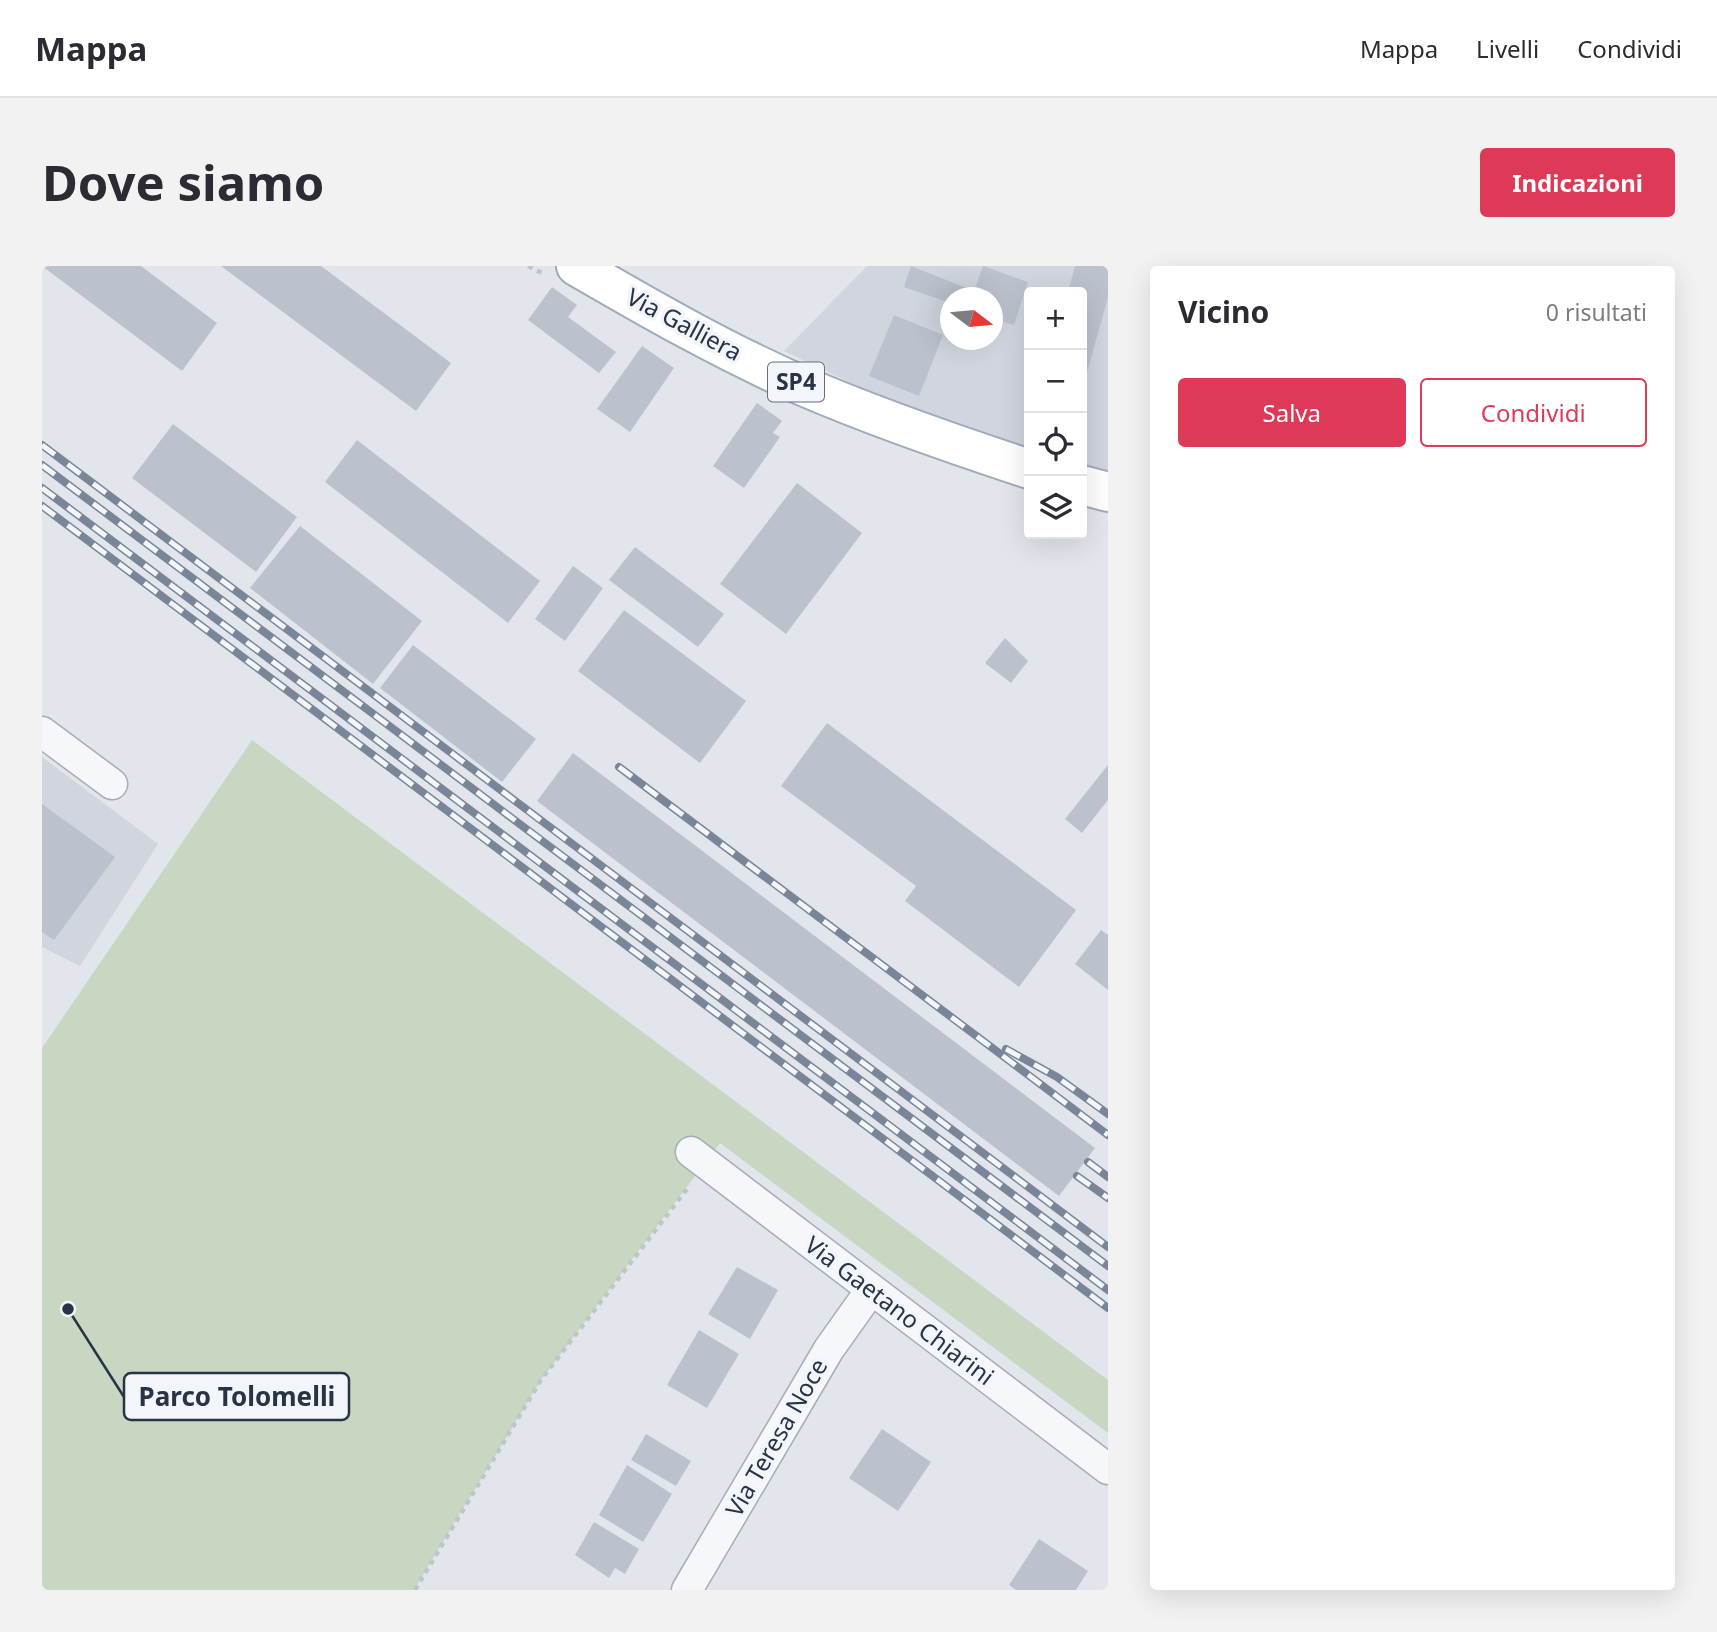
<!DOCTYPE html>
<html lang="it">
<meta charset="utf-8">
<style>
:root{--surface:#fff;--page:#f2f2f3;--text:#2b2b33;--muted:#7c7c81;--line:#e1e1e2;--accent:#de3a58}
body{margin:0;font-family:"Noto Sans",sans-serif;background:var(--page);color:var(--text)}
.controls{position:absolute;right:21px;top:21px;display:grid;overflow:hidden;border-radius:7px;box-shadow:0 7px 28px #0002}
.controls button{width:63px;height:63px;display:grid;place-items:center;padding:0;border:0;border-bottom:2px solid var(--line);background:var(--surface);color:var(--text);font:35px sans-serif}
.compass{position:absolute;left:898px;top:21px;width:63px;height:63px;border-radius:50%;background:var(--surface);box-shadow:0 7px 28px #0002;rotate:106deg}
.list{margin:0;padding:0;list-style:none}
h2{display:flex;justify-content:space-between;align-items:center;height:91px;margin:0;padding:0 28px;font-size:30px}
h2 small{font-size:23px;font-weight:400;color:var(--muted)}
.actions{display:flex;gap:14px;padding:21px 28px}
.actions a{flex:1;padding:16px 0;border:2px solid var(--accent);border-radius:7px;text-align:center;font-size:24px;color:var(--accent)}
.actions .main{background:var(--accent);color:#fff}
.icon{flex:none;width:38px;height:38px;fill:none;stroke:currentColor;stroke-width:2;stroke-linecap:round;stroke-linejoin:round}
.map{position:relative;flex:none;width:1066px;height:1324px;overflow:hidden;border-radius:7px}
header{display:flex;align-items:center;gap:42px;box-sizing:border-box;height:98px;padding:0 35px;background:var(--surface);border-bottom:2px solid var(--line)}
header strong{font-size:33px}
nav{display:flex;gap:38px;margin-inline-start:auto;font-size:24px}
.intro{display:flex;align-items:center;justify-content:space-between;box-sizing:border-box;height:168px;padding:0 42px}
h1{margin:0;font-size:49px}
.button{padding:18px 32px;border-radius:7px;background:var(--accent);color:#fff;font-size:24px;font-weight:700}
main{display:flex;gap:42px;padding:0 42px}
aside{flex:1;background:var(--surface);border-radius:7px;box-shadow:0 7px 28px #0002}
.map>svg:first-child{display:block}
.built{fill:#d0d5de;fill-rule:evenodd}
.green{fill:#c8d7c2}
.building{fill:#bbc2cd}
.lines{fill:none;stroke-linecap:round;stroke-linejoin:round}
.minor-casing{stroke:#a6adb7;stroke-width:33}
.primary-casing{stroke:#a0abb9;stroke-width:42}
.path{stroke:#c0c4cb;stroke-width:4.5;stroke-dasharray:5 5;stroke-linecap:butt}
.minor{stroke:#f5f7fa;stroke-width:30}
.primary{stroke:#fff;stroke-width:38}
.rail-casing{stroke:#798698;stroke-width:8}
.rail{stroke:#f2f5f9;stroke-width:5;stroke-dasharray:16;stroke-linecap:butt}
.labels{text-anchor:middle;stroke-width:7;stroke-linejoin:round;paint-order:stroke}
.shield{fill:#f2f5f9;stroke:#656e7c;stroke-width:2}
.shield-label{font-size:23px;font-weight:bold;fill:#283446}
.street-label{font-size:24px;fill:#283446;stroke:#f2f5f9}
.leader{fill:none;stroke:#283446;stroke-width:2.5}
.callout-dot{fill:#283446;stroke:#f2f5f9;stroke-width:2.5}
.callout{fill:#f2f5f9;stroke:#283446;stroke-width:2.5}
.callout-label{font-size:26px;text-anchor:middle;font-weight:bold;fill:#283446}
</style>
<header>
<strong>Mappa</strong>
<nav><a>Mappa</a><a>Livelli</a><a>Condividi</a></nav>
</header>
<div class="intro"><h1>Dove siamo</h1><a class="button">Indicazioni</a></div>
<main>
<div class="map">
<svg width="1066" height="1324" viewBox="0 0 1066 1324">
<rect width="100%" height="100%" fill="#e2e6ec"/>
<!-- built -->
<g class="built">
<path d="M825 0H1066V212L1040 205V26H987V188L824 124 742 85ZM908 32H950V74H908Z"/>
<path d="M0 491 116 578 38 700 0 681Z"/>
</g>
<!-- green -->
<path class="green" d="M210 474 1066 1114V1167L678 877 499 1114 372 1324H0V782Z"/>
<!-- building -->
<g class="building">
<path d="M0 0H99L175 57 140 105Z"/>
<path d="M179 0H279L409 97 374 145Z"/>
<path d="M869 0 932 25 941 0 986 16 972 59 950 52V32H908V37L862 21Z"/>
<path d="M1033 0H1066V31L1041 121 1040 26H1026Z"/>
<path d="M510 21 535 39 526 51 574 86 557 107 486 54Z"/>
<path d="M852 49 901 69 877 130 827 110Z"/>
<path d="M600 80 632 102 588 166 555 143Z"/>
<path d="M715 137 740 155 731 167 738 171 702 222 671 200Z"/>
<path d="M131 158 255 251 214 306 90 212Z"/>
<path d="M315 174 498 315 466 357 283 216Z"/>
<path d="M755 217 820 267 744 368 678 318Z"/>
<path d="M258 260 380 355 331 418 208 322Z"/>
<path d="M593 281 682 348 656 381 567 314Z"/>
<path d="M531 300 561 322 523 375 493 353Z"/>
<path d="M582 344 704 435 658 497 536 405Z"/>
<path d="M963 372 986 395 969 417 943 397Z"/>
<path d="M371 379 494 473 460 516 338 422Z"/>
<path d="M785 457 1034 644 977 721 863 635 874 620 739 520Z"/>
<path d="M531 487 1053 882 1017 930 495 535Z"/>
<path d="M1066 499V534L1040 567 1023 553Z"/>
<path d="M0 538 73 591 12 674 0 666Z"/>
<path d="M1059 664 1066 669V724L1033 698Z"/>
<path d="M695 1001 736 1024 708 1073 666 1048Z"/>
<path d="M657 1064 697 1088 665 1142 625 1119Z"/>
<path d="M840 1163 889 1196 856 1245 807 1212Z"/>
<path d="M604 1168 649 1195 634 1220 589 1194Z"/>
<path d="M585 1199 630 1228 601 1276 557 1249Z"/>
<path d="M552 1256 597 1283 583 1308 573 1302 567 1312 533 1289Z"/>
<path d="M997 1273 1046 1305 1034 1324H974L967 1319Z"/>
</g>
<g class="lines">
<!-- minor casing -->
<g class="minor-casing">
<g id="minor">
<path d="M0 466 70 518"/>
<path d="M649 886 1066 1203"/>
<path d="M645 1324 787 1083 829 1024"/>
</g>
</g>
<!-- primary casing -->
<g class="primary-casing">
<g id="primary">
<path d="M534 0C608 43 683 86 761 120 835 152 911 178 987 203"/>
<path d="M1040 219 1066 226"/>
</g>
</g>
<!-- path -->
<g class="path">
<path d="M486 0 504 9"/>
<path d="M373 1324 499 1114 648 919"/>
</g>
<!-- minor -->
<use href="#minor" class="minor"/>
<!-- primary -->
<use href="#primary" class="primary"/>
<!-- rail casing -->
<g class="rail-casing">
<g id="rail">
<path d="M0 179 1066 981"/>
<path d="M0 199 1066 1000"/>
<path d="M0 222 1066 1024"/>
<path d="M0 240 1066 1042"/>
<path d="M577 501 1066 869"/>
<path d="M964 783 1015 811 1066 848"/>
<path d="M1046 896 1066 911"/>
<path d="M1035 910 1066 932"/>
</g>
</g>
<!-- rail -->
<use href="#rail" class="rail"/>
</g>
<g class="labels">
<!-- shield labels -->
<rect class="shield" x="726" y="96.5" width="56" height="39" rx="5"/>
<g class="shield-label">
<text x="754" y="124">SP4</text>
</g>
<!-- street labels -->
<g class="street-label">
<text transform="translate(642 59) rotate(28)" y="8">Via Galliera</text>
<text transform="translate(857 1045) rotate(37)" y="8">Via Gaetano Chiarini</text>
<text transform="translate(735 1172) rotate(-60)" y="8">Via Teresa Noce</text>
</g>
</g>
<!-- callouts -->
<path class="leader" d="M26 1043L82 1131"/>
<circle class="callout-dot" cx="26" cy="1043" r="7"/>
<rect class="callout" x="82" y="1107" width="225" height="47" rx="7"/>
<g class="callout-label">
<text x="195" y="1140">Parco Tolomelli</text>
</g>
</svg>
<div class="controls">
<button>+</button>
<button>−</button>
<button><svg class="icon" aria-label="locate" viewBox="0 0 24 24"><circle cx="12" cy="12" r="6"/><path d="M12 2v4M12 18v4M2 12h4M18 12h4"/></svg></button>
<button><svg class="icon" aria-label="layers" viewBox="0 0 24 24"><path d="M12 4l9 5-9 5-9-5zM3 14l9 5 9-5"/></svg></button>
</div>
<svg class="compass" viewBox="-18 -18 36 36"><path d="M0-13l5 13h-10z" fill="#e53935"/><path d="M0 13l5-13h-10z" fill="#7c7c81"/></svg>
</div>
<aside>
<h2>Vicino<small>0 risultati</small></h2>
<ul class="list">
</ul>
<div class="actions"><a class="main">Salva</a><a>Condividi</a></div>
</aside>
</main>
